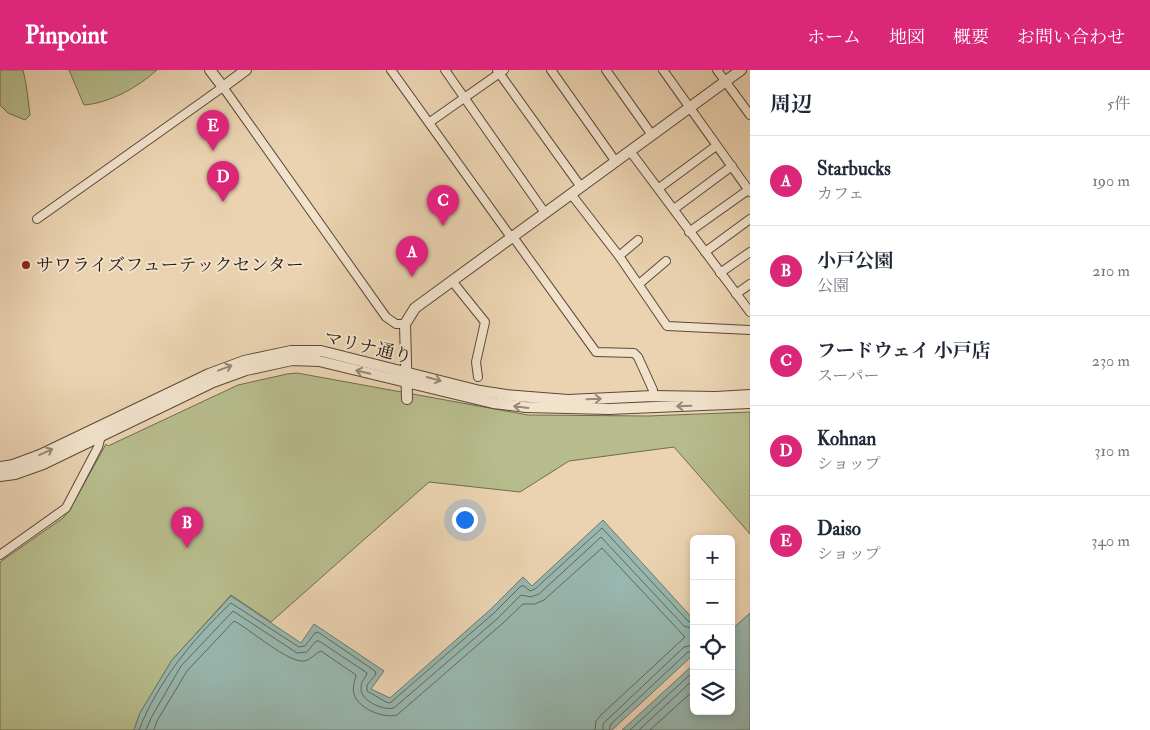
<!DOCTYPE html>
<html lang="ja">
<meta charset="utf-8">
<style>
:root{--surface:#fff;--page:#f2f2f3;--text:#1f2937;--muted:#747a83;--line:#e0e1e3;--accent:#db2777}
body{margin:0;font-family:"IM FELL Double Pica","Noto Serif JP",serif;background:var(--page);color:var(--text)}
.controls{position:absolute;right:15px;bottom:15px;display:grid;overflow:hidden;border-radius:8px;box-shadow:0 2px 8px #0003}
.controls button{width:45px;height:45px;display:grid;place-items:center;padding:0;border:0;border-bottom:1px solid var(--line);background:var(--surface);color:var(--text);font:25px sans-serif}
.you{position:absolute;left:464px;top:449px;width:18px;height:18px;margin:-12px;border:4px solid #fff;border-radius:50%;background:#1a73e8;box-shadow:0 0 0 8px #1a73e833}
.badge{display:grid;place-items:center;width:32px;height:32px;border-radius:50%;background:var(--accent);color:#fff;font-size:16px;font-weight:700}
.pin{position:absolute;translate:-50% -41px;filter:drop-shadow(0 1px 2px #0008)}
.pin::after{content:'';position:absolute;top:26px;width:18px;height:15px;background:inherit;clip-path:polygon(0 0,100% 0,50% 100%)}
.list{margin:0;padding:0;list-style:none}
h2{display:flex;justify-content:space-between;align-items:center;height:65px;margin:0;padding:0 20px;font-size:21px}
h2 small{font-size:16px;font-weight:400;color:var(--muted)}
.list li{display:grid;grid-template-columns:32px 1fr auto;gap:15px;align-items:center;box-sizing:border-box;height:90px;padding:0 20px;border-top:1px solid var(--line)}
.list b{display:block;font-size:19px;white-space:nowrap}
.list p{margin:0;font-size:16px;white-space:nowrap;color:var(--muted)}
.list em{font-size:16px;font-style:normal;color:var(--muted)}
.icon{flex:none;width:28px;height:28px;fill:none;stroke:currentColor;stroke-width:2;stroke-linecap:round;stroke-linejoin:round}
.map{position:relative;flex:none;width:750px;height:660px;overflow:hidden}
header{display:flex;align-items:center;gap:30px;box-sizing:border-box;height:70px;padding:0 25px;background:var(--accent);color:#fff}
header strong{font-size:24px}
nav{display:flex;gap:28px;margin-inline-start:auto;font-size:18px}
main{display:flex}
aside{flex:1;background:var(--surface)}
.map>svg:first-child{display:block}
.green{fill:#b7bc8c;stroke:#6f6c4e}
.water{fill:#98b7af;stroke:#6b796f}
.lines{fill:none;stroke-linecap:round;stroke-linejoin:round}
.shore{stroke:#60695f;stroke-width:1}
.minor-casing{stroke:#584938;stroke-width:10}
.tertiary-casing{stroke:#584938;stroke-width:12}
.minor{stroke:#f2e2cc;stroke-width:8}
.tertiary{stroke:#f2e2cc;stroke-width:10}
.oneway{stroke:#978877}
.poi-dot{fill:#8f2418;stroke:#f2e2cc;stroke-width:2}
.labels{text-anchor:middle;stroke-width:4;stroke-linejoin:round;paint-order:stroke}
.poi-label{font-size:18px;fill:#271b0f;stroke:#f2e2cc;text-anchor:start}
.street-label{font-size:18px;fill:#271b0f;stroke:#f2e2cc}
</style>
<header>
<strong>Pinpoint</strong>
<nav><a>ホーム</a><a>地図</a><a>概要</a><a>お問い合わせ</a></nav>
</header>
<main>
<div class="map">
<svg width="750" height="660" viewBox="0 0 750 660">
<rect width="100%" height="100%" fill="#ebd3b1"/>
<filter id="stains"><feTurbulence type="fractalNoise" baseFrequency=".004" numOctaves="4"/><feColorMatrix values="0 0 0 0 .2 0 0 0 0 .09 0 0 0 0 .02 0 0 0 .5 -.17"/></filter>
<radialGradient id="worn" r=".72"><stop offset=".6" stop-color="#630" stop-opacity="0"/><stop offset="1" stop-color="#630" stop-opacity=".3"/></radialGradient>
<!-- green -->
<g class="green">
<path d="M0 0H23C27 15 28 30 30 45L25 50 8 43 0 35Z"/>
<path d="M69 0H157C138 17 110 33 84 35Z"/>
<path d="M297 303 528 345 648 346 750 342V464L674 377 569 391 520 422 429 412 271 552 231 525 172 590 140 643 134 660H0V492L63 448 69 441 106 374 108 376 238 315 287 304Z"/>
</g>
<!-- water -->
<g class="water">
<path d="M603 450 694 550V584L612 660H134L140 643 172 590 231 526 301 573 314 554 384 601 371 619 390 628 491 539 523 507 532 516Z"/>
<path d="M750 543V660H622L694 594V641H731V560Z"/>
</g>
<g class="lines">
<!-- shore -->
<g class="shore">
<path d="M139 660C158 611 193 569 231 533L299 577 305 576 315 563 318 562 375 601 376 604 367 615V621L386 632 390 633 494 543 521 516H524L530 521 535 519 602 458 688 551 694 553"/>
<path d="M146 660 151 648 181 596 233 541 297 583 307 582 316 571H319L367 603C366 608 361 611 361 617 359 630 383 641 394 638L498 548 521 525 531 527 539 524 601 467 684 556 694 559"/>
<path d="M154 660 157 651 187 601 234 551C250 559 289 594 305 591 312 589 315 583 321 581L356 605C355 611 352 617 354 624 358 638 383 649 397 645L503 553 523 534H535L544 530 602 478 685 567 601 645 596 651 595 660"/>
<path d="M603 660V654L607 650 684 577 694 575"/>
<path d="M609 660 611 654 688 582 694 581"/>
<path d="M630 660 694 601"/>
<path d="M639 660 694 609"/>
<path d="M650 660 694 620"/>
</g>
<!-- minor casing -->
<g class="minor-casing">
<g id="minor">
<path d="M391 0 508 163 516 171 596 282 634 283 638 287 653 320V326"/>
<path d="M445 0 545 143"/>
<path d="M497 0 581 117"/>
<path d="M551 0 616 92"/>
<path d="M606 0 652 65"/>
<path d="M663 0 750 122"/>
<path d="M717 0 750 45"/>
<path d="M430 52 504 0"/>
<path d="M630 81 750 242"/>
<path d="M659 118 716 76"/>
<path d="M571 124 619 186 667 256 750 260"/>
<path d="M674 139 732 96"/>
<path d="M37 149 223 17 386 247 396 254H405"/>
<path d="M689 162 748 120"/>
<path d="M705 182 750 149"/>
<path d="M619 186 638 170"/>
<path d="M720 203 750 182"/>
<path d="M452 211 485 252 476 292 478 307"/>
<path d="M639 214 666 191"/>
<path d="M736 224 750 214"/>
<path d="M0 485 66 438 98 377 101 366"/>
</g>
</g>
<!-- tertiary casing -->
<g class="tertiary-casing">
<g id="tertiary">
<path d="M210 0 223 17 246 0"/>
<path d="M407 329 405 254 415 238 741 0"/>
<path d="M0 397 13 395 40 385 209 304 244 291 291 281H321L480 321 506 325 568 330 653 326 716 327 750 325"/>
<path d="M0 406 15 404 43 394 213 312 246 300 292 290 319 291 493 333 526 337 609 339 750 333"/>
</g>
</g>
<!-- minor -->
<use href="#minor" class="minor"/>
<!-- tertiary -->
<use href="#tertiary" class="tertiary"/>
</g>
<!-- one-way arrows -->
<defs><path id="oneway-shaft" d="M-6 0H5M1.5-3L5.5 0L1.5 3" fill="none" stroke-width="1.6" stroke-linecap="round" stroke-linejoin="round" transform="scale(1.25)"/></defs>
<g class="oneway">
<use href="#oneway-shaft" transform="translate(225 298) rotate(-21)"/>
<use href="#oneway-shaft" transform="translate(363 302) rotate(-167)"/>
<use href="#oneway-shaft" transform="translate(434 309) rotate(15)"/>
<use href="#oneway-shaft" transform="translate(594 329) rotate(-2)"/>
<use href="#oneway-shaft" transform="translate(684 336) rotate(178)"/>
<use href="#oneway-shaft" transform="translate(521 337) rotate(-173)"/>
<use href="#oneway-shaft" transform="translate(46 382) rotate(-25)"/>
</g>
<!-- markers -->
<circle class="poi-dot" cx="26" cy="195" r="5"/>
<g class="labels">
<!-- poi labels -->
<g class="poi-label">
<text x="36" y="201">サワライズフューテックセンター</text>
</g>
<!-- street labels -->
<g class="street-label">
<text transform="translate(368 277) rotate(13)" y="6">マリナ通り</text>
</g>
</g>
<rect width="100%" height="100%" filter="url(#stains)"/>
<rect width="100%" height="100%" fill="url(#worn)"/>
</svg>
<div class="controls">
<button>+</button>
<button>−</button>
<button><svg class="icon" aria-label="locate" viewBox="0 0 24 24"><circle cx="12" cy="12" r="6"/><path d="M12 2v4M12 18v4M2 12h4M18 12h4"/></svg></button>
<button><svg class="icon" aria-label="layers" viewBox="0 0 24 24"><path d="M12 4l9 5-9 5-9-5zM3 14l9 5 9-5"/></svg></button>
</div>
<div class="you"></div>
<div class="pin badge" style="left:412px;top:207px">A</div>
<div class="pin badge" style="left:187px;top:478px">B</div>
<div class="pin badge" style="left:443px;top:156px">C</div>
<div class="pin badge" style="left:223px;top:132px">D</div>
<div class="pin badge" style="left:213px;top:81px">E</div>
</div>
<aside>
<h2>周辺<small>5件</small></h2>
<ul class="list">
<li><span class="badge">A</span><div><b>Starbucks</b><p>カフェ</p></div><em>190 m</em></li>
<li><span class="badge">B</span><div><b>小戸公園</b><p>公園</p></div><em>210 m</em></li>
<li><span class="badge">C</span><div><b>フードウェイ 小戸店</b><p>スーパー</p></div><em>230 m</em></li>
<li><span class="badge">D</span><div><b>Kohnan</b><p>ショップ</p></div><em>310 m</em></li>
<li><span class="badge">E</span><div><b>Daiso</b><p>ショップ</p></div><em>340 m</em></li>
</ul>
</aside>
</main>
